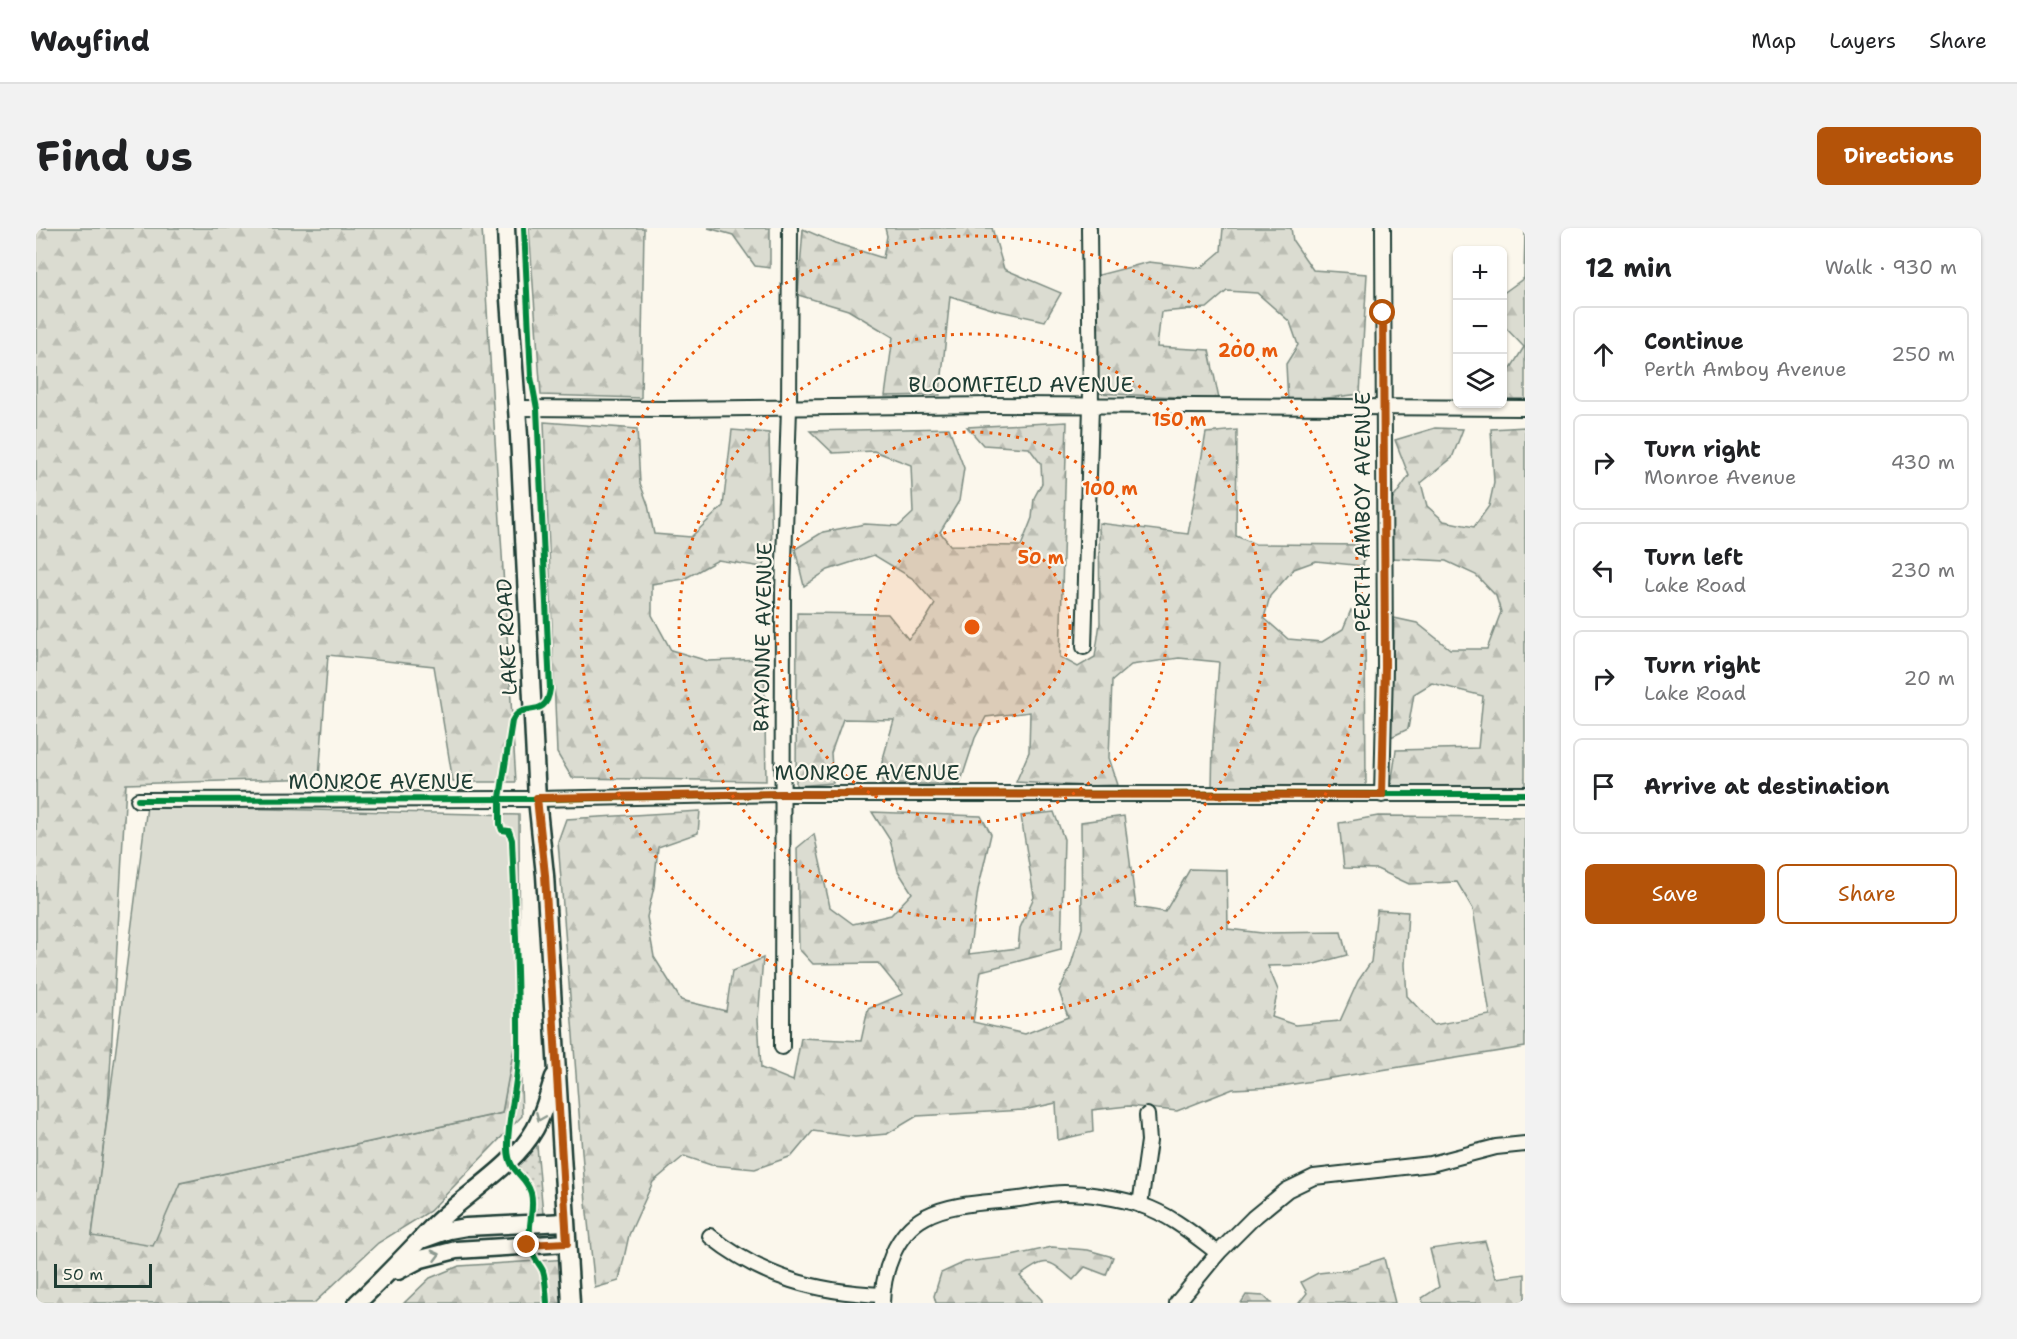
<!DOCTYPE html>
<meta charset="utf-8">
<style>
:root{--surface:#fff;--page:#f2f2f2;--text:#202124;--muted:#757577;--line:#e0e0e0;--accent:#b45309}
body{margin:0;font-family:"Shantell Sans",sans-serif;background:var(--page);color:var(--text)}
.controls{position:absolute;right:18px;top:18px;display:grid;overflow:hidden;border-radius:9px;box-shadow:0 2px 4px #0004}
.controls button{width:54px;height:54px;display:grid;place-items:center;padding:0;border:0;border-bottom:2px solid var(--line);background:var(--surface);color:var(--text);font:30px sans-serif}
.scale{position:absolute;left:18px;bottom:15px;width:98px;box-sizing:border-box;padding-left:6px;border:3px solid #1f3d34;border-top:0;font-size:16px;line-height:21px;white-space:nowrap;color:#1f3d34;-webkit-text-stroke:4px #fbf7ec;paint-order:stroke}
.stop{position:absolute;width:18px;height:18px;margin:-14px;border:4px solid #b45309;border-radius:50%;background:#fff}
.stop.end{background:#b45309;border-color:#fff;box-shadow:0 2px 6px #0008}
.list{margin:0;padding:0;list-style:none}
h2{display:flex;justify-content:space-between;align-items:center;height:78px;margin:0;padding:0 24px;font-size:26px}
h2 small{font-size:20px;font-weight:400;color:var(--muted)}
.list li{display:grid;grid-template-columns:39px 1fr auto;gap:18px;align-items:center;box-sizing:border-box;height:96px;margin:0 12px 12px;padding:0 12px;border:2px solid var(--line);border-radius:9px}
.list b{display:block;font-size:22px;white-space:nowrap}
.list p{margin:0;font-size:20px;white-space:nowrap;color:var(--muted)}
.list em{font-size:20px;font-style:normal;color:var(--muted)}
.actions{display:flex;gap:12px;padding:18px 24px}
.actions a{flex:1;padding:14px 0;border:2px solid var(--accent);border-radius:9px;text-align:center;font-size:21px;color:var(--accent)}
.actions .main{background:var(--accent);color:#fff}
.icon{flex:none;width:33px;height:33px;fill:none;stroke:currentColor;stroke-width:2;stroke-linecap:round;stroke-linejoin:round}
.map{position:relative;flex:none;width:1489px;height:1075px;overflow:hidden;border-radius:9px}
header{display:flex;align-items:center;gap:36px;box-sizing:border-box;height:84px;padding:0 30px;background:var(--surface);border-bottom:2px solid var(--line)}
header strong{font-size:28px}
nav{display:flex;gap:33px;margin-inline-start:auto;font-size:21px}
.intro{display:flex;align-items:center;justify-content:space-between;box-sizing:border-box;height:144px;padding:0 36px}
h1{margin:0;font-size:42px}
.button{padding:15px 27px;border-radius:9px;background:var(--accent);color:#fff;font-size:21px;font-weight:700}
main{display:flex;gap:36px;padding:0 36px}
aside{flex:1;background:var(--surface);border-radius:9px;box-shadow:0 2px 4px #0004}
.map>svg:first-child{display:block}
.grass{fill:url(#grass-dots);stroke:#7d8c82;stroke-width:1.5}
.forest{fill:url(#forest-firs);stroke:#7d8c82;stroke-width:1.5}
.park{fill:#dbdcd1;stroke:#7d8c82;stroke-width:1.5}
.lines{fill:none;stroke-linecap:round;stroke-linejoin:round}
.minor-casing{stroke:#1f3d34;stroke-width:18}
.tertiary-casing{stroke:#1f3d34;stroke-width:21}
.minor{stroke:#fbf7ec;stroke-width:14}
.tertiary{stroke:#fbf7ec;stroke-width:16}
.cycleway-casing{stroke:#fbf7ec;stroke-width:10}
.cycleway{stroke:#00873e;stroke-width:6}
.oneway{stroke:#8d9a90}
.route{stroke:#b45309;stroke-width:8}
.ring{fill:none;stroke:#e8590c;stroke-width:3;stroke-dasharray:3 6}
.labels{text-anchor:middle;stroke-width:4.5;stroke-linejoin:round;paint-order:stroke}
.street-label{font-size:21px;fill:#1f3d34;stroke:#fbf7ec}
.centre{fill:#e8590c;stroke:#fbf7ec;stroke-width:3}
.ring-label{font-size:18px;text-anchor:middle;font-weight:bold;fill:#e8590c;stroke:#fbf7ec;stroke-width:4.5;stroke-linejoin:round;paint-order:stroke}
</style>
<header>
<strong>Wayfind</strong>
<nav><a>Map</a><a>Layers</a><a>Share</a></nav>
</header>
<div class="intro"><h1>Find us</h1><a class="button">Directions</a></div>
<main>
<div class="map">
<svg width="1489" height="1075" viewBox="0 0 1489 1075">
<defs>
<pattern id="grass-dots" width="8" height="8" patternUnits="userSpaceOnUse" patternTransform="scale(1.5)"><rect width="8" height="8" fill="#dbdcd1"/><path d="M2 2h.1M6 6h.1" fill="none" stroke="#bcbeb4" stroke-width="1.8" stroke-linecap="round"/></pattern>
<pattern id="forest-firs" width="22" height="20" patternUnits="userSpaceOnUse" patternTransform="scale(1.5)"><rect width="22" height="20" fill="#dbdcd1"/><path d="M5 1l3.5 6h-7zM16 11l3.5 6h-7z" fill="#bcbeb4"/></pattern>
</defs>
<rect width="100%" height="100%" fill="#fbf7ec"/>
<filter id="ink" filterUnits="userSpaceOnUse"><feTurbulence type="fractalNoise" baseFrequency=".0167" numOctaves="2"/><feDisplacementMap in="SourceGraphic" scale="12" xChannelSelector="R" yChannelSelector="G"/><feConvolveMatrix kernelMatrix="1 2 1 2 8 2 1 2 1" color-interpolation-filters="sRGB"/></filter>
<g filter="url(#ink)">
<!-- grass -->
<path class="grass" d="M498 916 501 918 507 986 499 989C500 963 494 958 479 939Z"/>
<!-- forest -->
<g class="forest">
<path d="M0 0H446L480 554H417L398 438 292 427 283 550 90 556 72 882 56 1008 144 955 466 885 483 786 486 888 394 983 342 1015 278 1075H0Z"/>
<path d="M493 0H608L605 170 505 167Z"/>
<path d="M672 0H734V40L719 38 697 7Z"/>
<path d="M849 0H956L968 41 1025 65 1009 93 959 82 914 68 904 167 849 168 857 109 812 82 762 67 767 1 799 15 847 30 851 8Z"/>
<path d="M1187 0H1255L1257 13 1277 42 1331 46 1324 166 1252 175 1250 136 1262 117 1254 94 1221 65 1191 63 1171 80 1125 84 1121 119 1173 122 1183 171 1058 165 1059 48 1113 34 1165 40 1185 23Z"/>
<path d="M1489 3V171H1467V144L1472 145 1488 119 1467 97 1466 66 1488 50Z"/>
<path d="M508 194 601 201 604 255 612 277 618 306 655 309 687 278 696 202 733 205 736 322 726 339 682 332 648 351 616 356V387L635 422 672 433 728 431 730 553 536 550 521 525Z"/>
<path d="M1031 194 1024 429 1042 439 1059 429 1064 395 1063 295 1152 306 1170 205 1201 202 1200 308 1219 316 1330 317 1327 338 1280 333 1258 341 1234 368 1228 390 1252 411 1286 414 1307 401 1315 382 1329 400 1330 561 1176 560 1177 513 1183 434 1143 430 1095 437 1076 453 1073 530 1082 557 1050 558 980 554 993 524 994 484 950 489 939 510 924 556H846V534L858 492 807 491 795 525 797 555 760 558 761 385 852 386 872 411 888 394 899 376 876 350 838 327 792 342 768 358 759 321 787 304 829 296 863 298 877 285 875 237 838 223 797 225 774 203 913 200 928 240 923 273 904 304 914 317 985 318 996 290 998 270 1006 255 1005 236 993 220 947 217 931 199Z"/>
<path d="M1489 199V558L1355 559 1360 522 1442 520 1447 468 1396 455 1378 466 1372 501 1355 509 1358 390 1381 395 1414 421H1451L1465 384 1460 368 1440 347 1410 333 1356 330 1354 275 1373 248 1359 212 1399 200 1427 201 1416 230 1385 255 1391 278 1408 293 1438 299 1453 278 1458 255 1455 201Z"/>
<path d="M664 583 662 605 622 619 618 659 611 689 618 729 645 772 690 783 696 743 727 730 722 791 725 840 757 853 765 810 825 813 832 781 867 766 842 735 777 736 763 721 761 620 778 606 794 679 817 696 855 687 876 665 862 643 854 612 836 584 945 588 955 606 942 662 933 726 982 720 984 700 998 669 985 588 1018 584 1028 611 1025 722 945 743 937 794 989 806 1032 789 1023 763 1034 740 1046 700 1045 594 1088 588 1100 679 1129 684 1154 641 1191 642 1192 701 1226 705 1305 704 1311 727 1275 737 1232 738 1242 762 1236 789 1259 797 1304 793 1322 753 1335 734 1341 682 1372 684 1369 737 1371 768 1398 797 1454 787 1437 681 1421 654 1373 656 1341 641 1308 640 1303 595 1342 588 1489 589V819L1239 859 1197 861 1141 883 1092 878 1056 882 1057 904 1022 912 1020 875 988 882 881 888 851 906 819 909 777 903 756 928 719 941 675 937 648 928 617 954 593 1007 583 1053 559 1060 550 975 522 613 530 591Z"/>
<path d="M1449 1013 1460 1050 1489 1046V1071L1486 1075H1387L1386 1070 1403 1059 1394 1021Z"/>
<path d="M1016 1019 1052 1022 1077 1029 1070 1047 1049 1039 1037 1052C1012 1031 1012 1028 984 1048L1006 1072V1075H900L898 1068 905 1045 929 1034 971 1029Z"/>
<path d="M1348 1030 1359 1075H1263L1271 1065 1265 1054 1282 1045 1311 1042Z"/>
<path d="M533 1031 536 1075H368L394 1050 423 1038Z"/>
<path d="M1210 1067 1228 1068 1235 1075H1205Z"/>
</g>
<!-- park -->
<path class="park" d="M111 578 483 587 484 786 466 885 144 955 117 1018 56 1008Z"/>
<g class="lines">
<!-- minor casing -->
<g class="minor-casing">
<g id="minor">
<path d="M480 180 631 181 956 177 1489 180"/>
<path d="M1048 419 1055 178 1053 0"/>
<path d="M1346 567 1349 439 1347 0"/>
<path d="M102 572 501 571 746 566H1489"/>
<path d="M746 819 747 364 753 180 754 0"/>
<path d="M1104 977 1113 913 1111 887"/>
<path d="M674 1008C727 1050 780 1064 846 1067"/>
<path d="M846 1075C847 1044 859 1005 889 989 916 974 953 975 983 971 998 969 1013 965 1028 965 1051 965 1083 970 1105 977 1135 987 1157 1006 1182 1025"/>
<path d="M1141 1075 1182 1025 1217 990 1251 962 1278 949 1395 936 1460 919 1489 916"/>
</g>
</g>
<!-- tertiary casing -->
<g class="tertiary-casing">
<g id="tertiary">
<path d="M470 0 473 71 483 208 501 571 509 647 535 1075"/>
<path d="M388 1011 413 1002 430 999 529 994"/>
<path d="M362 1043 385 1031 420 1022 531 1015"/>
<path d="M321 1075C347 1051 371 1025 396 999 426 968 478 939 499 901 508 885 512 866 518 849"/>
</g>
</g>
<!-- minor -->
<use href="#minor" class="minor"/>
<!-- tertiary -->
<use href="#tertiary" class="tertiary"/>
<!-- cycleway casing -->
<g class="cycleway-casing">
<g id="cycleway">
<path d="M488 0 495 149 501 181 514 461C510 494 486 471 476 493L464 570V596L466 602 473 603 476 612C479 685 483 758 482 831 481 862 471 891 472 921 473 946 489 945 495 965 499 980 492 994 494 1010 495 1015 495 1022 498 1028 500 1033 505 1038 507 1043 510 1052 510 1065 511 1075"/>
<path d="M102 572 501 571 746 566H1489"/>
</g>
</g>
<!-- cycleway -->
<use href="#cycleway" class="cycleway"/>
</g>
<!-- one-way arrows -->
<defs><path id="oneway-chevron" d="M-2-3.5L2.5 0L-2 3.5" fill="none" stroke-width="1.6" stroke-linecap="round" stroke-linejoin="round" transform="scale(1.5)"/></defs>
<g class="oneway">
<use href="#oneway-chevron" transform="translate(504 889) rotate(113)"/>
<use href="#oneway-chevron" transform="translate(400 1027) rotate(-15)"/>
</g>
</g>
<g class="lines" filter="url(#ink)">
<!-- route -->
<path class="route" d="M491 1017 531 1015 509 647 501 570 746 566 1346 567 1349 439 1347 85"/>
</g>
<!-- distance rings -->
<circle cx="936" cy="399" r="98" fill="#e8590c" fill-opacity=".12"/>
<g class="ring">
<circle cx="936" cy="399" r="98"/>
<circle cx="936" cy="399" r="195"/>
<circle cx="936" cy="399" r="293"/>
<circle cx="936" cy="399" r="391"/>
</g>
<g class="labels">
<!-- street labels -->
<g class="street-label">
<text x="985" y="164">BLOOMFIELD AVENUE</text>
<text transform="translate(1327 284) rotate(-90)" y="7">PERTH AMBOY AVENUE</text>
<text transform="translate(471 409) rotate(-93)" y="7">LAKE ROAD</text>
<text transform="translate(727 409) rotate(-89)" y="7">BAYONNE AVENUE</text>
<text x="831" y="552">MONROE AVENUE</text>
<text x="345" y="561">MONROE AVENUE</text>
</g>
</g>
<circle cx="936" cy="399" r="9" class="centre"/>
<g class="ring-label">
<text x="1212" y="129">200 m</text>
<text x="1143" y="198">150 m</text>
<text x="1074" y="267">100 m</text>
<text x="1005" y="336">50 m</text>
</g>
</svg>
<div class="controls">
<button>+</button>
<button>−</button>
<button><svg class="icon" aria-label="layers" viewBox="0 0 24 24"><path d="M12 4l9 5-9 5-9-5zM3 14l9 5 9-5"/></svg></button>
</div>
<div class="scale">50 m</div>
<div class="stop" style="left:1347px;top:85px"></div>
<div class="stop end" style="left:491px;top:1017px"></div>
</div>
<aside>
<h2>12 min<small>Walk · 930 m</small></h2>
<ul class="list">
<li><svg class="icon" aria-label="ahead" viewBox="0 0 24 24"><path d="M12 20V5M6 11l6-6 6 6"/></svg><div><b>Continue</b><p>Perth Amboy Avenue</p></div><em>250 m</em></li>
<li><svg class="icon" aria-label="right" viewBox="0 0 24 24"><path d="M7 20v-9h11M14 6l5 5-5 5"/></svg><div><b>Turn right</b><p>Monroe Avenue</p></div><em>430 m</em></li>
<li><svg class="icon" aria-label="left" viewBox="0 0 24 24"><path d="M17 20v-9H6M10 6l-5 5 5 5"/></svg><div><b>Turn left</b><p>Lake Road</p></div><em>230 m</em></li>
<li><svg class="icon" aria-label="right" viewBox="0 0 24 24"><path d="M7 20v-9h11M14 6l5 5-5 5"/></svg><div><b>Turn right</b><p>Lake Road</p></div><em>20 m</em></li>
<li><svg class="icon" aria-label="arrive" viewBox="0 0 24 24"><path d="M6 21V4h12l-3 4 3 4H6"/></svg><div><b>Arrive at destination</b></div></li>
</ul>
<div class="actions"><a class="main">Save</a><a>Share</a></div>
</aside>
</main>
